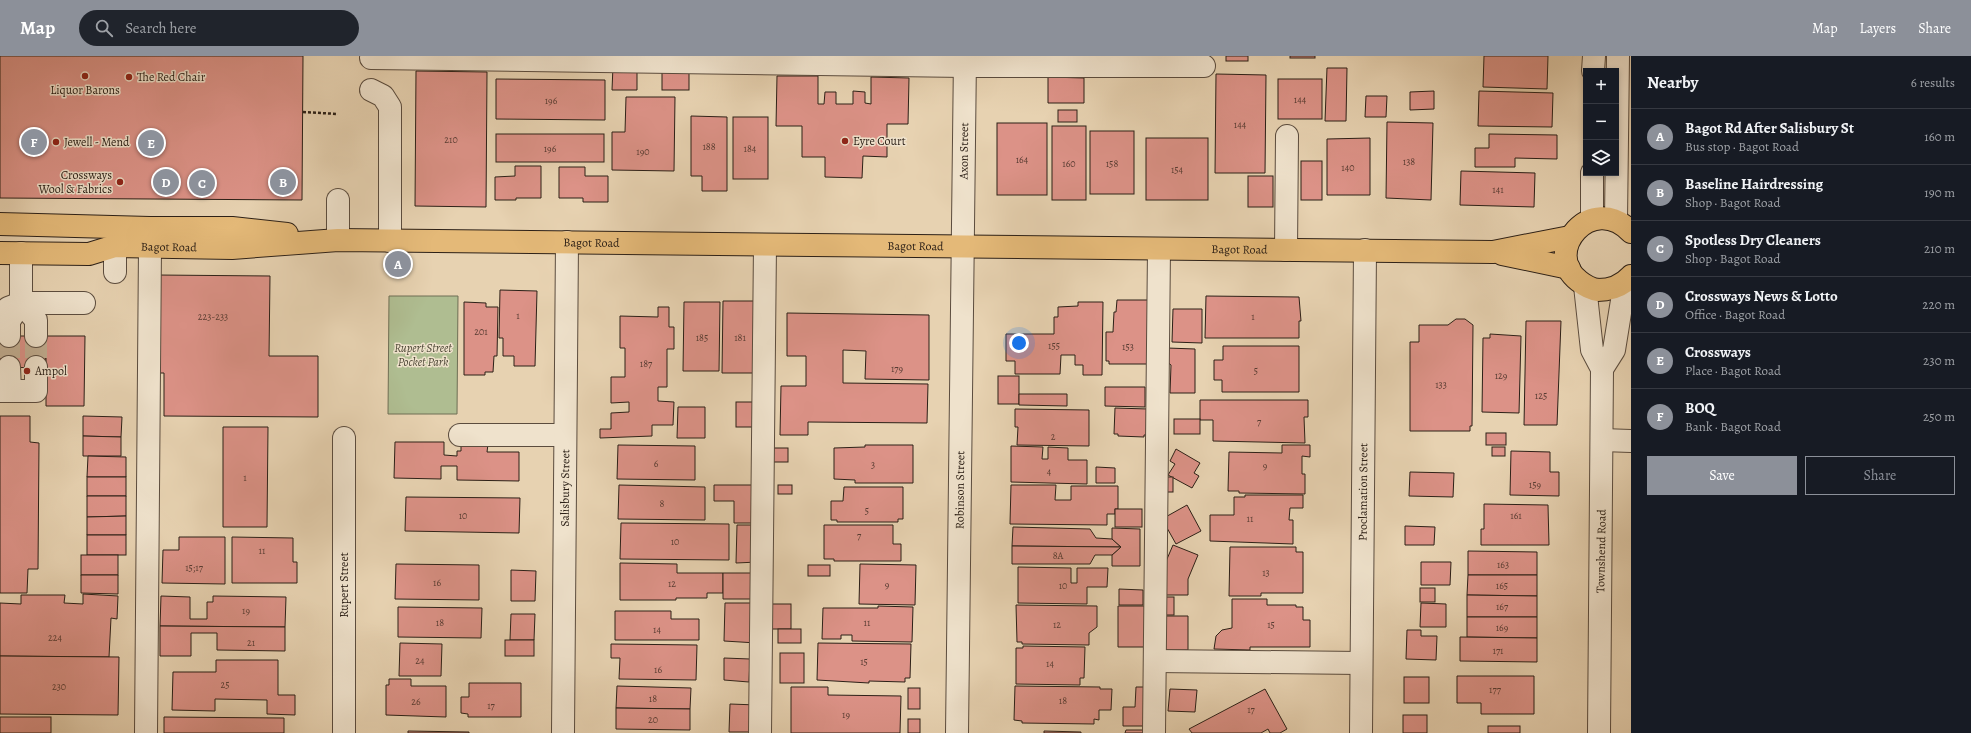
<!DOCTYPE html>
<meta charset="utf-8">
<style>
:root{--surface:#171b24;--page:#20242c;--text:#f1f3f6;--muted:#9ea1a6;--line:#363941;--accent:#8c9099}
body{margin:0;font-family:Alegreya,serif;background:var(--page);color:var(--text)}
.controls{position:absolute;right:12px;top:12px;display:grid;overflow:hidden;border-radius:0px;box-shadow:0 2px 6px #0003}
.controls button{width:36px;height:36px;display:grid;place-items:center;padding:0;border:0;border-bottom:1px solid var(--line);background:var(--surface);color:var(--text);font:20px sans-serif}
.you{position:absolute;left:1019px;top:287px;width:14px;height:14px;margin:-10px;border:3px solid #fff;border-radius:50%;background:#1a73e8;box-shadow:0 0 0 6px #1a73e833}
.badge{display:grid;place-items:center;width:26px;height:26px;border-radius:50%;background:var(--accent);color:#fff;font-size:13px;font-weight:700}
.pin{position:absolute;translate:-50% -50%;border:2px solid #fff;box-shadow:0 1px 4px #0006}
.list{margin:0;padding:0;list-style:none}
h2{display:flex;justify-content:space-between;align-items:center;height:52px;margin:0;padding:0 16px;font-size:17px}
h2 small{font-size:13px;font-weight:400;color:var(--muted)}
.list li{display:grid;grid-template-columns:26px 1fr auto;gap:12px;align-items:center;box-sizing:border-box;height:56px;padding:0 16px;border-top:1px solid var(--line)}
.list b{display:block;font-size:15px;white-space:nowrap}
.list p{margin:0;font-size:13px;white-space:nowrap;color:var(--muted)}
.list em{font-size:13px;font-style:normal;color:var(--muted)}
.actions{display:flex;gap:8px;padding:12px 16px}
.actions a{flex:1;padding:9px 0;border:1px solid var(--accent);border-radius:0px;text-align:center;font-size:14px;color:var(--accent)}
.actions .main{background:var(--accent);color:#fff}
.icon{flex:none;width:22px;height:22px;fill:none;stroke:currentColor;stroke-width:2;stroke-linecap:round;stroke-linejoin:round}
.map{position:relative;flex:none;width:1631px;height:677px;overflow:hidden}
header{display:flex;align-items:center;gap:24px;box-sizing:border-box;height:56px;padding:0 20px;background:var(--accent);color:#fff}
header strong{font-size:19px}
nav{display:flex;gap:22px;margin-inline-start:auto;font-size:14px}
.search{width:280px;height:36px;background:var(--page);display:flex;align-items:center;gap:10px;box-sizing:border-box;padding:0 14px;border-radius:22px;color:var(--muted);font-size:15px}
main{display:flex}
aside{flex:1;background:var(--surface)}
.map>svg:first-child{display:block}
.green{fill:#afbd91;stroke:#6e6e54}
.building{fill:#dc9287;stroke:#2c2017}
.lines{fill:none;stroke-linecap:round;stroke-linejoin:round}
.minor-tunnel{stroke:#c2ae92;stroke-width:22;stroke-dasharray:22 11;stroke-linecap:butt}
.minor-casing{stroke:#5b4c3e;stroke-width:24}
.major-casing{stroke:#2c2017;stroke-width:24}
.path{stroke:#2c2017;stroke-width:2.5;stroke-dasharray:3 2;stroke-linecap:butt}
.minor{stroke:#efe2cc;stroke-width:22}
.major{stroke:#e4b978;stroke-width:22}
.poi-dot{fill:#8f2418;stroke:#efe2cc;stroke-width:1.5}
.labels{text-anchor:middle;stroke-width:3;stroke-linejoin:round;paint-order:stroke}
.number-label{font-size:10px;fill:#583c33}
.poi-label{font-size:12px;fill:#2c2017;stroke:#efe2cc;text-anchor:start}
.street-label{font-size:12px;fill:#2c2017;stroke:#efe2cc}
.park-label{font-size:12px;font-style:italic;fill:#4d4736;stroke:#efe2cc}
</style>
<header>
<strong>Map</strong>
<div class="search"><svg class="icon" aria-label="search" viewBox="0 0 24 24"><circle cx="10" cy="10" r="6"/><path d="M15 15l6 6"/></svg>Search here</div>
<nav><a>Map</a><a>Layers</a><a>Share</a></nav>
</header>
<main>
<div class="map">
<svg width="1631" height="677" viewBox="0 0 1631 677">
<rect width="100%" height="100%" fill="#e7d2b1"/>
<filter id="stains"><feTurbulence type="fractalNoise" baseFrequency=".005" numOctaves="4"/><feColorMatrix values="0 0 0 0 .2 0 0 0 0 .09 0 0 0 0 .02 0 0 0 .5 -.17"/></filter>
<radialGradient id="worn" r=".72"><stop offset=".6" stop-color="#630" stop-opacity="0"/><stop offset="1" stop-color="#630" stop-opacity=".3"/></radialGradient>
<!-- green -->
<path class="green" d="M389 240H458L457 358H388Z"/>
<!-- building -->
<g class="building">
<path d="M0 0H303L302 144 0 142Z"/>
<rect x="1226" y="0" width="22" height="5"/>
<rect x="1290" y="0" width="25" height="2"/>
<path d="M1484 0H1548L1547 33 1483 31Z"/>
<path d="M613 10 637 11V34H612Z"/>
<rect x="662" y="11" width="27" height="23"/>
<path d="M1327 12H1347L1346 65H1325Z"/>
<path d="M416 15 487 16 486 151 415 150Z"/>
<path d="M1216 18 1266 19 1265 117H1215Z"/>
<path d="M777 20H818V48H824L825 36H836V48H853V35L865 36V47L871 48V21L909 22 908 68H887V101L863 100 862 122 825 121V101H802V70H776Z"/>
<path d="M1048 21 1084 22V47H1048Z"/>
<path d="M496 23 605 24V64L496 63Z"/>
<rect x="1278" y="23" width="44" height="40"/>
<path d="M1434 35V53L1410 54V36Z"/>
<path d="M1479 35 1553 37 1552 71 1478 70Z"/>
<path d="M1366 40H1387L1386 61H1365Z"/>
<path d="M626 41H675L674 115 612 114V76H625Z"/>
<rect x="1058" y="54" width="19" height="12"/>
<path d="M691 60 727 61V135H702V120H691Z"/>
<rect x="733" y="61" width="35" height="62"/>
<path d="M1387 66 1433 67 1431 144 1386 142Z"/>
<rect x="997" y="67" width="50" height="72"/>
<rect x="1052" y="70" width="34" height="74"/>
<rect x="1090" y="75" width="44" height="63"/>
<rect x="496" y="78" width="108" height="28"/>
<path d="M1489 78 1557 79V103L1515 102V111H1475V92H1489Z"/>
<rect x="1146" y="82" width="62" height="62"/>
<path d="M1370 82V139H1327V83Z"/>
<rect x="1301" y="105" width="21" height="39"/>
<path d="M515 110H541V142H516V144H495V121L515 120Z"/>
<path d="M559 111H585V120H608V146H583V142H559Z"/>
<path d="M1461 115 1535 117 1534 151 1460 149Z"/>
<rect x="1248" y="120" width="25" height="31"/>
<path d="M157 219 270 220 269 300H318V361L164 360V317H157Z"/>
<path d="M500 234 537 235 535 310H514V300H503V282H499Z"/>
<path d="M1206 240 1299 241 1301 265H1299V282H1205Z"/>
<path d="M1117 244H1150L1149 308H1109V305H1106V276H1113L1114 256H1116Z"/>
<path d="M723 245H758V317H722Z"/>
<path d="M464 246 486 247V251H498L497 300H494L493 316H485V319H464Z"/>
<path d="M684 246H720L719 315H683Z"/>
<path d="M1078 246H1103L1102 319H1083V309H1075V299H1061L1060 318H1015V305H1006V278H1054V261H1058V251L1078 250Z"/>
<path d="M658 251H669V271H674V293H667V331H658V345L674 346 673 369H652V380L600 382V373H611V357L629 356V346L611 347V321H625V292H620V260L658 261Z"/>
<path d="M1173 253H1202V287L1172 286Z"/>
<path d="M787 257 929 259V324L865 323 866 295 843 294V327L928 328 927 367 808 366V379H780L781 330H806V300H787Z"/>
<path d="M1456 263H1465L1473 269 1472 370H1470V375H1410V286H1419V269H1448Z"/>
<path d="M1526 265H1561L1557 369H1524Z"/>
<path d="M1490 278 1521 280 1519 357 1482 356 1483 282H1490Z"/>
<path d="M0 280H46L45 312 0 311Z"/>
<path d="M46 280H85L84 350H46Z"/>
<path d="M1223 290H1299V336H1222V324H1214V304H1223Z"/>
<path d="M1167 292 1195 293V337H1170L1171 309 1167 306Z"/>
<rect x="998" y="320" width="21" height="28"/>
<path d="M1105 331H1145V351L1105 350Z"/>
<path d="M1019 338H1067V350L1019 349Z"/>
<path d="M1200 344H1308V361H1304L1305 387 1213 385V364H1200Z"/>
<rect x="736" y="346" width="23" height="25"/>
<path d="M678 351H705V382H677Z"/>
<path d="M1115 352 1148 353 1147 379H1144V381L1118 380V378H1114Z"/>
<path d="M1015 353 1089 354V390L1017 389 1018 371H1015Z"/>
<path d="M0 360H30V386L39 387 38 513H28L27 537H0Z"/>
<path d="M83 360 122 361 121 381 83 380Z"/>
<rect x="1174" y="363" width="26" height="15"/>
<path d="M223 371H268L267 471H223Z"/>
<rect x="1486" y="377" width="20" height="12"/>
<path d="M83 380 121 381V400H83Z"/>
<path d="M395 386H444V399L457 400V395H461V388H488L487 396H519V425L457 424V410H441V423L394 422Z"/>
<path d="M618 389 695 390V424L617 423Z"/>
<path d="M865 389H913V427H855V424L834 423V392L865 391Z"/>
<path d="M1282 389H1310V401L1302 400V418H1305V438L1239 437V435H1228L1229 396 1282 397Z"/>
<path d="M1011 390 1043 391 1042 403H1048V391L1068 392V404H1087V428L1011 426Z"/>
<rect x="1492" y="391" width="13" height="9"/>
<rect x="772" y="392" width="16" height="14"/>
<path d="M1176 393 1200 407 1194 417 1199 420 1192 432 1168 419 1175 408 1170 405Z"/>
<path d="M1511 395 1550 396V416H1559V440L1510 439Z"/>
<path d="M88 400 126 401V421H87Z"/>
<path d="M1096 411 1115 412V427H1096Z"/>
<path d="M1410 416 1454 417 1453 441 1409 440Z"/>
<rect x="87" y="421" width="39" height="19"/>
<rect x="1163" y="421" width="10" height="15"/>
<path d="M619 429 705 431V464L618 463Z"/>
<path d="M714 429H759V467H734V445H714Z"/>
<rect x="778" y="429" width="14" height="9"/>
<path d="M1011 429H1056L1055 444H1071V430H1118V453H1115V458H1107V469L1010 468Z"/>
<path d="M844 431H903V463H898V466H837V464H831V445H843Z"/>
<path d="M1245 439H1303V452H1290L1289 464H1293V488L1210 485V459H1234V441H1245Z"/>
<path d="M87 440H126V460L87 461Z"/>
<path d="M406 441 520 442 519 477 405 475Z"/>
<path d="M1484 448 1548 449 1549 489H1481V473H1484Z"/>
<path d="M1187 449 1201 475 1176 488 1162 463Z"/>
<rect x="1115" y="453" width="27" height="18"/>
<path d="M126 460V479H87V461Z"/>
<path d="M621 467 729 468V504L620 503Z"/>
<path d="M737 469H759L758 506 736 507Z"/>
<path d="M824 469H893V488H901V505H834V503H824Z"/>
<path d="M1405 470 1435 471 1434 489H1405Z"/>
<path d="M1013 471 1090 473 1096 482 1112 483 1121 491 1012 490Z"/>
<path d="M1112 472 1140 473V510H1112V499L1121 491 1112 483Z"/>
<rect x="87" y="479" width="39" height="20"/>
<path d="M179 481H225V528L162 527 163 494H179Z"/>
<path d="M232 481 293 482V506H297V527H232Z"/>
<path d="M1173 489 1198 499 1188 523V539H1162L1164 510Z"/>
<path d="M1012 490 1121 491 1112 499H1095L1090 508H1012Z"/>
<path d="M1230 491H1296V496H1303V537H1261V540H1229Z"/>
<path d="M1468 495 1537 496V519H1468Z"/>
<rect x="81" y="499" width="37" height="20"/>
<path d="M1421 506H1451L1450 529H1421Z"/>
<path d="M620 507 677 508V517H723V537H707V542H676V544H620Z"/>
<path d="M396 508 479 509V544L395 543Z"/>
<path d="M860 508 916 509 915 549 859 548Z"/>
<rect x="808" y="509" width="22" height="11"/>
<path d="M1018 511 1071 512V527H1077V512H1108L1107 531H1087V548L1018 547Z"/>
<path d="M511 514 536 515 535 545H511Z"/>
<path d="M723 517H752L751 543H723Z"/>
<path d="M81 519H118V538L81 537Z"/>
<path d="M1468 519H1537V540L1467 539Z"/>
<rect x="1420" y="532" width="15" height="14"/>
<path d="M1119 533 1143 534V549H1119Z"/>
<path d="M83 538 118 540 117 563 111 562 109 601 0 600V547L21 548V539H65L64 547 83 548Z"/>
<path d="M1467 539 1537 540V561H1467Z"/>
<path d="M161 540 190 541V563H207V546H213V540L286 541 285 571 160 570Z"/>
<rect x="1162" y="541" width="12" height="18"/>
<path d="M1232 543H1267V549H1296V551H1303V564H1310V591H1250V594L1214 593 1216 580 1222 574 1232 572Z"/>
<path d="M725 547H757V587L724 585Z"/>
<path d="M1421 547 1446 548V571H1420Z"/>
<rect x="771" y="548" width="20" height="25"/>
<path d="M1016 549 1097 550V571L1089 577V589L1022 588V586H1017Z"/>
<path d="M878 550 913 551 912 586 852 585V579H841V583H822L823 552H878Z"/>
<path d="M1118 550H1149L1145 591H1118Z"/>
<path d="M398 551 482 552 481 582 398 581Z"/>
<path d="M615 555H671V563H699V584H615Z"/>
<path d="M511 558H535L534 584H510Z"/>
<path d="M1162 560H1188V594H1161Z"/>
<path d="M1467 561H1537V582L1467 581Z"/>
<path d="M160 570 285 571V595L217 594V577H191V600H160Z"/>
<rect x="778" y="573" width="23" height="14"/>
<path d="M1407 574H1421V580H1437L1436 604 1406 603Z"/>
<path d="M1460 581 1537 582V606L1460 605Z"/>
<rect x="505" y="584" width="29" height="16"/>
<path d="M400 587 442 588 441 620H399Z"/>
<path d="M818 587 911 588 910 622H905V626L869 625V627L817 624Z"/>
<path d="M611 588 697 589 696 624 619 623 620 602H611Z"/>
<path d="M1023 590 1085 591 1084 622H1080V629L1016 628V592H1023Z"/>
<rect x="780" y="597" width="24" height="30"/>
<path d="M0 600 119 601 118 659 0 658Z"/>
<path d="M724 602 750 603 749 626 724 624Z"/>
<path d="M216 604H278V639H295V659L267 658V644L215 643V655L172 654 173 616H216Z"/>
<path d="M1457 620H1534V658H1481V647H1457Z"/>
<rect x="1404" y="621" width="25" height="26"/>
<path d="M389 623H411V630H446V661L386 659V629H389Z"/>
<path d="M469 627H521V661H468V658L461 657V641H469Z"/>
<path d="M617 630 691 632 690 653 616 652Z"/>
<path d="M1015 630 1100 631V633H1112L1111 654H1099V664L1094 663V668L1022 667V665L1014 664Z"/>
<path d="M791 631H828V639L901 640 900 677H791Z"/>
<path d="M1136 631H1149L1146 670H1123V651H1135Z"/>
<rect x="908" y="632" width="12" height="21"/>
<path d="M1170 633 1197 634 1195 656 1168 655Z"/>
<path d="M1265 633 1287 673 1280 677H1270L1268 673 1261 677H1192L1189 673Z"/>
<path d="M730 648 757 649 756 676H729Z"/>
<path d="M616 652 690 653V674L616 673Z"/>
<rect x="1403" y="659" width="24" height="18"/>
<rect x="0" y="661" width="51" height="16"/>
<path d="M164 661 284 662V677H164Z"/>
<rect x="908" y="663" width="12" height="14"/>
<rect x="1488" y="670" width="32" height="7"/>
<path d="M1126 674H1146V677H1125Z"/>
<path d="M408 675 469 676V677H408Z"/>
<path d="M1044 675 1081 676V677H1044Z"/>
</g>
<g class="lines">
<!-- minor-tunnel -->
<g class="minor-tunnel">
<path d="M9 280V311"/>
<path d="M36 280V311"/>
</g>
<!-- minor casing -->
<g class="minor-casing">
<g id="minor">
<path d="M371 2 965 10H1204"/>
<path d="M1593 15 1594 0"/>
<path d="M371 34 383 40 390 51V185"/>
<path d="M338 144V184"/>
<path d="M1592 163V117"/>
<path d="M1616 164 1618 0"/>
<path d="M1286 194 1287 80"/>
<path d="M115 216V190"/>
<path d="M1585 230 1592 294 1602 313 1599 677"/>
<path d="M21 247 36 264V280"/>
<path d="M8 252 21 247H84"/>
<path d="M9 280V265L21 247V197"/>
<path d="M9 311 10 335"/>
<path d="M1602 313 1614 294 1625 226"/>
<path d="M0 335H36V311"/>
<path d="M460 379H565"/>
<path d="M1602 384 1631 385"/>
<path d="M1155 605 1361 607"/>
<path d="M146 677 150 191"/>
<path d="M344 677V382"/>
<path id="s1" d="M563 677 567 186"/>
<path d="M760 677 765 189"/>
<path id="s2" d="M957 677 965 0"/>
<path d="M1154 677 1159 193"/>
<path id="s3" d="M1361 677 1365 194"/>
</g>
</g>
<!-- major casing -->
<g class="major-casing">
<g id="major">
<path d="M0 168 150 172H232L287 178"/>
<path d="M1631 176C1592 135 1541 196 1579 225 1584 229 1590 233 1598 234 1611 234 1622 230 1631 220"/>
<path id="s4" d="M0 197 89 198 115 190 232 192 338 184 1493 196 1570 181"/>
<path d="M1502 198 1569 212"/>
</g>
</g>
<!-- path -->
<path class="path" d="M303 56 338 58"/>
<!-- minor -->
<use href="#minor" class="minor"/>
<!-- major -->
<use href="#major" class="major"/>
</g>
<!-- markers -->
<g class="poi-dot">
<circle cx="85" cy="20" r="4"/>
<circle cx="129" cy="21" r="4"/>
<circle cx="845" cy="85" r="4"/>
<circle cx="56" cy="86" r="4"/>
<circle cx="120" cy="126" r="4"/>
<circle cx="27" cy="315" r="4"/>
</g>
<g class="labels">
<!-- number labels -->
<g class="number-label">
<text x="1300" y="47">144</text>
<text x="551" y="48">196</text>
<text x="1240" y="72">144</text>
<text x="451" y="87">210</text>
<text x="709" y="94">188</text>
<text x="550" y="96">196</text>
<text x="750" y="96">184</text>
<text x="643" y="99">190</text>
<text x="1022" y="107">164</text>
<text x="1409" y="109">138</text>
<text x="1069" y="111">160</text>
<text x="1112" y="111">158</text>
<text x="1348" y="115">140</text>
<text x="1177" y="117">154</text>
<text x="1498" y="137">141</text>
<text x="518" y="263">1</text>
<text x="213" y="264">223-233</text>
<text x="1253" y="264">1</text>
<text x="481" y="279">201</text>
<text x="702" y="285">185</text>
<text x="740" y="285">181</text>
<text x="1054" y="293">155</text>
<text x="1128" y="294">153</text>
<text x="646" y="311">187</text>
<text x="897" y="316">179</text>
<text x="1256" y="318">5</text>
<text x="1501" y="323">129</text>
<text x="1441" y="332">133</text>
<text x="1541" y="343">125</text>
<text x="1259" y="369">7</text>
<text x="1053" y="384">2</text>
<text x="656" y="411">6</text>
<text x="873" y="412">3</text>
<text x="1265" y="413">9</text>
<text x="1049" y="419">4</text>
<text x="245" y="425">1</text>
<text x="1535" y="432">159</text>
<text x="662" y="451">8</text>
<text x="867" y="458">5</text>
<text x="463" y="463">10</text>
<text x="1516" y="463">161</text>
<text x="1250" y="466">11</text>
<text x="859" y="483">7</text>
<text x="675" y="489">10</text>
<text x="262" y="498">11</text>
<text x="1058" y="503">8A</text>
<text x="1503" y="512">163</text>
<text x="194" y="515">15;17</text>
<text x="1266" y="520">13</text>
<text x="437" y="530">16</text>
<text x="672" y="531">12</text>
<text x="887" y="532">9</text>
<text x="1063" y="533">10</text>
<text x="1502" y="533">165</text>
<text x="1502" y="554">167</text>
<text x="246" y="558">19</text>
<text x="440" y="570">18</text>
<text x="867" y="570">11</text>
<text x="1057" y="572">12</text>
<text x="1271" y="572">15</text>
<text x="1502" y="575">169</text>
<text x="657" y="577">14</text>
<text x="55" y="585">224</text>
<text x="251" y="590">21</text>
<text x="1498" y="598">171</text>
<text x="420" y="608">24</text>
<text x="864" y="609">15</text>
<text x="1050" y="611">14</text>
<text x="658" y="617">16</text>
<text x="225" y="632">25</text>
<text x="59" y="634">230</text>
<text x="1495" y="637">177</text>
<text x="653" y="646">18</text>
<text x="1063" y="648">18</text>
<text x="416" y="649">26</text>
<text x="491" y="653">17</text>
<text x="1251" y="657">17</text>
<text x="846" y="662">19</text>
<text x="653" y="667">20</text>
</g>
<!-- poi labels -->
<g class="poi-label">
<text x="137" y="25">The Red Chair</text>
<text x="85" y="38" text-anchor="middle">Liquor Barons</text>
<text x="853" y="89">Eyre Court</text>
<text x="64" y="90">Jewell - Mend</text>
<text x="112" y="123" text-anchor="end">Crossways<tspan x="112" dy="14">Wool &amp; Fabrics</tspan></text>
<text x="35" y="319">Ampol</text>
</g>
<!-- street labels -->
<g class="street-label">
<text dy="4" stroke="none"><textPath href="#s2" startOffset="582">Axon Street</textPath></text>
<text dy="4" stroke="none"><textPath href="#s4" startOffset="593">Bagot Road</textPath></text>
<text dy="4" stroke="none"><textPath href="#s4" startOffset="917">Bagot Road</textPath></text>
<text dy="4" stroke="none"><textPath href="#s4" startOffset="170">Bagot Road</textPath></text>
<text dy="4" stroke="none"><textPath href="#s4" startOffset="1241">Bagot Road</textPath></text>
<text dy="4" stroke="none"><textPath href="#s1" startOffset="245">Salisbury Street</textPath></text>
<text dy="4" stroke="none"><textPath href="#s2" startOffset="243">Robinson Street</textPath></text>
<text dy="4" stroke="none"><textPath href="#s3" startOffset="241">Proclamation Street</textPath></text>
<text transform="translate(1601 495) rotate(-89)" y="4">Townshend Road</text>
<text transform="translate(344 529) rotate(-90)" y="4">Rupert Street</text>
</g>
<!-- park labels -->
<g class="park-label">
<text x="423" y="296">Rupert Street<tspan x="423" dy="14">Pocket Park</tspan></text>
</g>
</g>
<rect width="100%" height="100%" filter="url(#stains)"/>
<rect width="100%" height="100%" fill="url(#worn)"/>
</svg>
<div class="controls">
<button>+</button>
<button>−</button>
<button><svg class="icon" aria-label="layers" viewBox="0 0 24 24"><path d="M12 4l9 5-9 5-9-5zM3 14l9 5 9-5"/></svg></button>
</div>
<div class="you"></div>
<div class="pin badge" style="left:398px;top:208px">A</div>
<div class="pin badge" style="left:283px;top:126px">B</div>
<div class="pin badge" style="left:202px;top:127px">C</div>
<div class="pin badge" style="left:166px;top:126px">D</div>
<div class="pin badge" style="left:151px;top:87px">E</div>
<div class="pin badge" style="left:34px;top:86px">F</div>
</div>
<aside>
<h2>Nearby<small>6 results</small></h2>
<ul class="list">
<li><span class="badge">A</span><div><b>Bagot Rd After Salisbury St</b><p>Bus stop · Bagot Road</p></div><em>160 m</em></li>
<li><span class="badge">B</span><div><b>Baseline Hairdressing</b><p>Shop · Bagot Road</p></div><em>190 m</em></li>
<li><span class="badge">C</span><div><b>Spotless Dry Cleaners</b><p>Shop · Bagot Road</p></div><em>210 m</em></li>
<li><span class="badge">D</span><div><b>Crossways News &amp; Lotto</b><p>Office · Bagot Road</p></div><em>220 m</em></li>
<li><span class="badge">E</span><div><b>Crossways</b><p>Place · Bagot Road</p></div><em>230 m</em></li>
<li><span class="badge">F</span><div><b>BOQ</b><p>Bank · Bagot Road</p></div><em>250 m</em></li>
</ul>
<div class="actions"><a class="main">Save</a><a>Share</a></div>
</aside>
</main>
